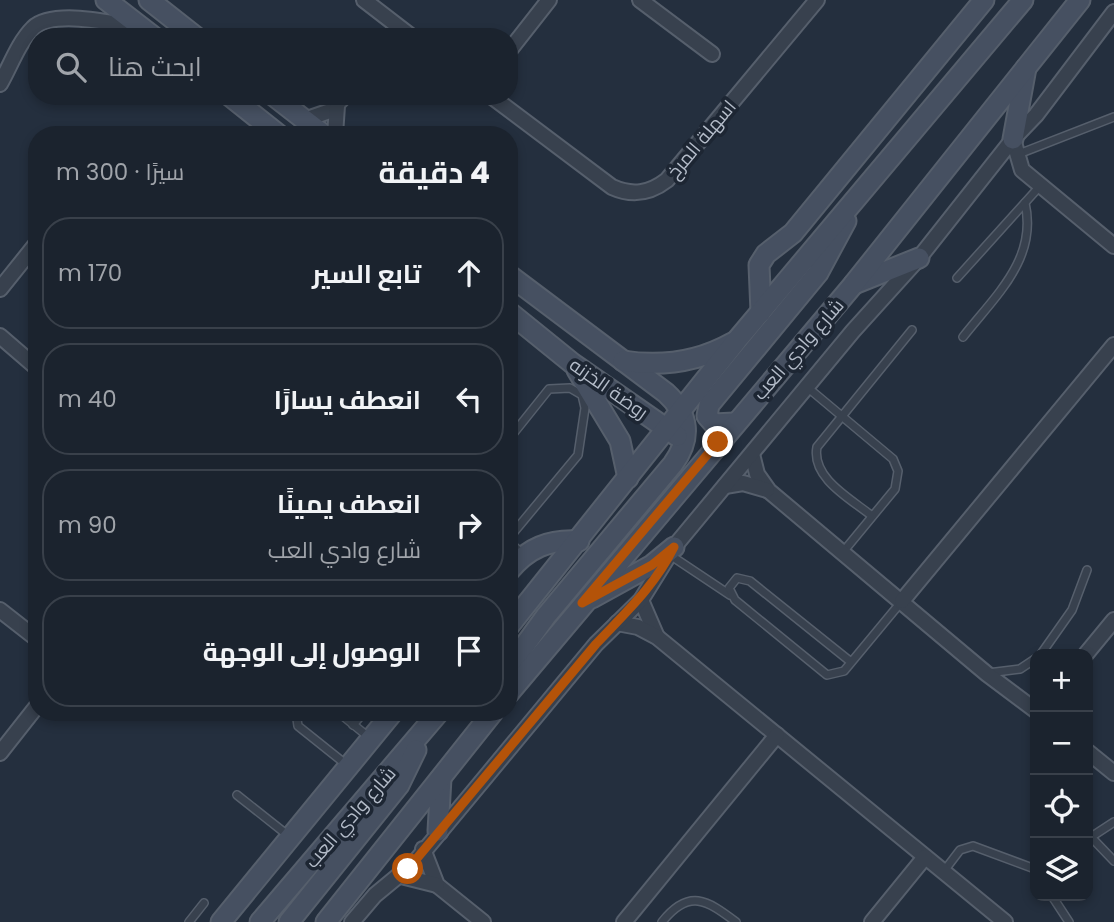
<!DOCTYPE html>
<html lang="ar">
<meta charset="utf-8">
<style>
:root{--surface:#1b232e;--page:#242b36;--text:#f1f3f6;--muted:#a0a4aa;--line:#39404a}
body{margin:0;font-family:Poppins,Cairo,sans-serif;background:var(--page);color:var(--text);direction:rtl}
.controls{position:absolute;right:21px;bottom:21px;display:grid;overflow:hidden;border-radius:14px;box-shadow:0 4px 10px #0003}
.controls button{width:63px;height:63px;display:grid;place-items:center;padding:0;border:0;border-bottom:2px solid var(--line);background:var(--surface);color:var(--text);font:35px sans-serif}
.stop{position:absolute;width:21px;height:21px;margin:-16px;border:5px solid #b45309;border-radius:50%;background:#fff}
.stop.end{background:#b45309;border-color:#fff;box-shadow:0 2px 7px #0008}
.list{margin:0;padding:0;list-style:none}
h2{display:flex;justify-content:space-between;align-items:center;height:91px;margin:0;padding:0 28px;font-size:30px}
h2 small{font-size:23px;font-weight:400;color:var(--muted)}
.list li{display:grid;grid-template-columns:46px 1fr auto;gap:21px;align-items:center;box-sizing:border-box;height:112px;margin:0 14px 14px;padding:0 14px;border:2px solid var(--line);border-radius:28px}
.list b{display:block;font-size:26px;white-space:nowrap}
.list p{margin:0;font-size:23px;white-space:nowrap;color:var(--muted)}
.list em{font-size:23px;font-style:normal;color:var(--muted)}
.icon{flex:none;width:38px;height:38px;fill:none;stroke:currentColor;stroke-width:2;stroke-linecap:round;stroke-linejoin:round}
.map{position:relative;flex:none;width:1114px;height:922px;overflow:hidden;direction:ltr}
.search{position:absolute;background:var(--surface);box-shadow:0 4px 10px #0003;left:28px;top:28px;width:490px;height:77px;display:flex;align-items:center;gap:18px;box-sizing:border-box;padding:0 24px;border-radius:28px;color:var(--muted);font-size:26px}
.panel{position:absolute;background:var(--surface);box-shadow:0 4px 10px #0003;left:28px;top:126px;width:490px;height:595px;border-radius:28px;direction:rtl}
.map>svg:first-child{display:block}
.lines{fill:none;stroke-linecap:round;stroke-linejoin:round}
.lane-casing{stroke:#565f6c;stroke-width:10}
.street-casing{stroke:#565f6c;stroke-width:18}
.secondary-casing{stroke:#565f6c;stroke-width:23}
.lane{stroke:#38414e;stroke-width:7}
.street{stroke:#38414e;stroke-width:14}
.secondary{stroke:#465061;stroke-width:19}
.route{stroke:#b45309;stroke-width:9}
.labels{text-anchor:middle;stroke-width:7;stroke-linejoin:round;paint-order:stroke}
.street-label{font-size:19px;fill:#b4bcc9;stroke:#1d2633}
</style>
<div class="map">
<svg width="1114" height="922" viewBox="0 0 1114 922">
<rect width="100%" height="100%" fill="#242f3e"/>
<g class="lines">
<!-- lane casing -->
<g class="lane-casing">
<g id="lane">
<path d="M1016 155 1114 117"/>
<path d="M957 278 1040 186"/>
<path d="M963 337C995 296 1038 259 1025 203"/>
<path d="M807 387 893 459 898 471 895 489 843 552"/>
<path d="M509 439 549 389 570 388 582 395 585 408 578 455 509 538"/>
<path d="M872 516C851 499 811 478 817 447L912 330"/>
<path d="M509 542 524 555"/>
<path d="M670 555 730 595"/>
<path d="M1041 654 1072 610 1087 570"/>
<path d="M851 662 750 581 737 578 729 588 735 600 827 675 844 671 902 601"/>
<path d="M988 673 1020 669 1035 659"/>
<path d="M301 712 297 719 298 726 348 766"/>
<path d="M338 712 371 739"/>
<path d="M353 725 364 712"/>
<path d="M237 795 290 837"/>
<path d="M1091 837 1114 861"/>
<path d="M1088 839 1114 822"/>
<path d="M944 871 960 850 973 846 1035 869"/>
<path d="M1052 896 1069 922"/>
<path d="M189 922 204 903"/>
<path d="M662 922C689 888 707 900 736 922"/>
</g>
</g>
<!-- street casing -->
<g class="street-casing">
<g id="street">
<path d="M364 0 412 37"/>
<path d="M640 0 712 54"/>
<path d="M509 51 549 0"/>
<path d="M0 84C10 67 18 43 33 28 53 9 113 23 138 28"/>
<path d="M491 96 612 187C632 196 649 194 667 180L817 0"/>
<path d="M304 120 330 111 345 96"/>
<path d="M335 135 337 106"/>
<path d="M1013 139 1022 170 1114 246"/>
<path d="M0 289 37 243"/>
<path d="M0 336 37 368"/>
<path d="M752 454 757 474 769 491 987 674 1035 710"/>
<path d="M725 486 743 483 767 490"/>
<path d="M641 600 657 637"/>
<path d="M902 601 1114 345"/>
<path d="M0 610 37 639"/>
<path d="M617 623 638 627 657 637 1005 922"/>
<path d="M1086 654 1114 620"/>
<path d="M1088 752 1114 773"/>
<path d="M0 753 37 706"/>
<path d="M423 849 437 885 483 922"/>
<path d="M401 876 437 885"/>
<path d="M352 922 375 895 415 862 596 644 641 600 674 547 853 331 919 258 1013 139 1036 115 1114 12"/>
<path d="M624 922 777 735"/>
<path d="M872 922 925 857"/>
</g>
</g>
<!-- secondary casing -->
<g class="secondary-casing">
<g id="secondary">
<path d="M106 0 154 37"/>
<path d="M149 0 196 37"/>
<path d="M230 96 279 135"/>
<path d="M274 96 324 135"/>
<path d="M1013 139 1026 68"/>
<path d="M509 275 666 393C689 414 692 438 673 464L546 616 509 667"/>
<path d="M854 284 919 258"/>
<path d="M509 312 572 363 677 436"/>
<path d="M761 312 759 265 766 254 793 233 984 0"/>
<path d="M623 361C662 367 698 362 732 343"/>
<path d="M577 370 620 441 628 478"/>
<path d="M734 423 714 424 707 416 709 405 818 273 846 221"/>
<path d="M509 571C528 548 549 539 579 541"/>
<path d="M592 598 652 565 674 547"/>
<path d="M509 626 737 340 1023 0"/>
<path d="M509 693 853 285 1080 0"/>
<path d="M438 831 441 778"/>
<path d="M221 922 393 712"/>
<path d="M260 922 439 712"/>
<path d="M289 922 399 785 416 750"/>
<path d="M326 922 493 712"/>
</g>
</g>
<!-- lane -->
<use href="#lane" class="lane"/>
<!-- street -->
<use href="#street" class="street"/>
<!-- secondary -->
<use href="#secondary" class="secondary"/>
</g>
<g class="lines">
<!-- route -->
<path class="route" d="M408 869 596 644C626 612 654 587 674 547L652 565 582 603 718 442"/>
</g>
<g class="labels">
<!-- street labels -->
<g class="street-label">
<text transform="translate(701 139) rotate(-50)" y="7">اسهلة المرخ</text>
<text transform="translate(798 349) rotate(-49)" y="7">شارع وادي العب</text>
<text transform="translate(609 388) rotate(35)" y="7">روضة الخزنه</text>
<text transform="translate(350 817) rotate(-49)" y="7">شارع وادي العب</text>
</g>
</g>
</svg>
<div class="controls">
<button>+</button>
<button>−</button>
<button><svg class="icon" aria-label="locate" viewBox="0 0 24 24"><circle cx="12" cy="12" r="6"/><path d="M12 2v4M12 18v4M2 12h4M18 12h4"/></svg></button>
<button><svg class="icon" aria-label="layers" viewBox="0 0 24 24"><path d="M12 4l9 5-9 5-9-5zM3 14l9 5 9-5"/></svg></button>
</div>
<div class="stop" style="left:408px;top:869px"></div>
<div class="stop end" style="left:718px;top:442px"></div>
<div class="search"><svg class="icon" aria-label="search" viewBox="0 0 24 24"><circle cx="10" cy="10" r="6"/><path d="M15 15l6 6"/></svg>ابحث هنا</div>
<section class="panel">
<h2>4 دقيقة<small>سيرًا · 300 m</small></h2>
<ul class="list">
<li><svg class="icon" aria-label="ahead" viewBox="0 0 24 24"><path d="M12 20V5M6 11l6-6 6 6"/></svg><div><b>تابع السير</b></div><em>170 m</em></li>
<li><svg class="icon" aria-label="left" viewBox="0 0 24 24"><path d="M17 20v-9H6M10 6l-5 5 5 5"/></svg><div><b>انعطف يسارًا</b></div><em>40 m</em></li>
<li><svg class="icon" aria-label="right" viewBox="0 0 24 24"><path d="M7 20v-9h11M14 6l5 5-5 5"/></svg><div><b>انعطف يمينًا</b><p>شارع وادي العب</p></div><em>90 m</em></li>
<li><svg class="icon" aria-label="arrive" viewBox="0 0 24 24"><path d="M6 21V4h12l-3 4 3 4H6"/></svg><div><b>الوصول إلى الوجهة</b></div></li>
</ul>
</section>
</div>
